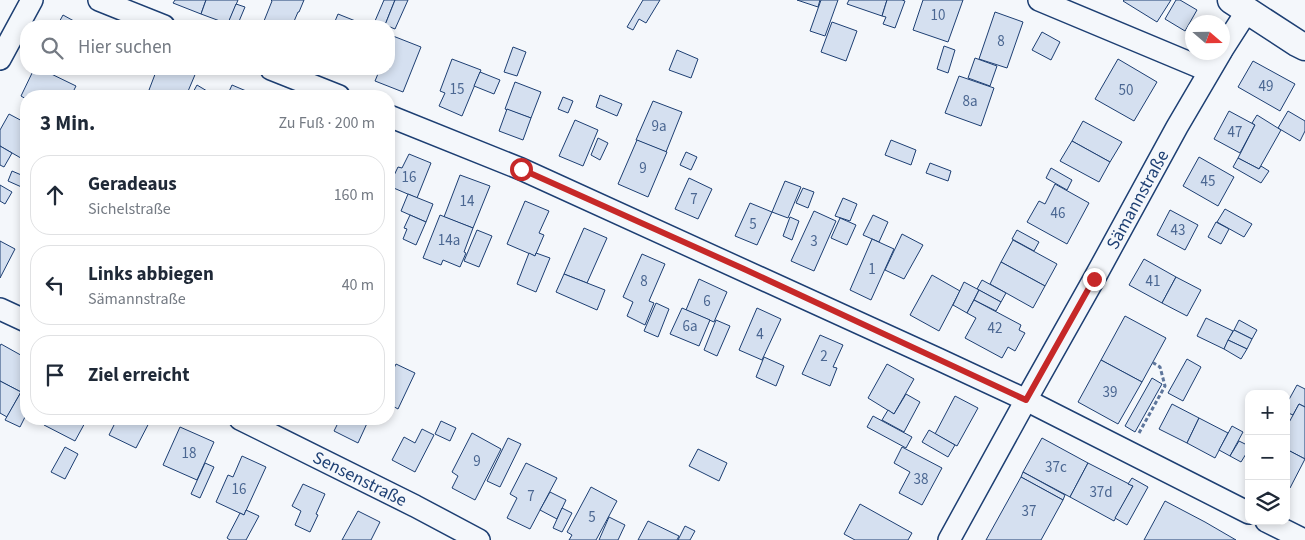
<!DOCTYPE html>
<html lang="de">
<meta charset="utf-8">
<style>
:root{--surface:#fff;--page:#f2f2f3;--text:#1f2937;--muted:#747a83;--line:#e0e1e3}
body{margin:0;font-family:"Source Sans 3",sans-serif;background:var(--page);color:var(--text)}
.controls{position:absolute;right:15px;bottom:15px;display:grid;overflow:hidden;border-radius:10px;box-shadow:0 2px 8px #0003}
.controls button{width:45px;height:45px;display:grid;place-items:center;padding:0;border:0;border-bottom:1px solid var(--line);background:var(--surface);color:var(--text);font:25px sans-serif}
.compass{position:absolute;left:1185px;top:15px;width:45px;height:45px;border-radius:50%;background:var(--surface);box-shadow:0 2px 8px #0003;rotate:110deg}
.stop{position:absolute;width:15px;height:15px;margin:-11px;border:4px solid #c62828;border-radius:50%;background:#fff}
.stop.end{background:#c62828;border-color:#fff;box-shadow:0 1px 5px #0008}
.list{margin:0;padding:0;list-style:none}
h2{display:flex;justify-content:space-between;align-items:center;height:65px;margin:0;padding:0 20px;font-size:21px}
h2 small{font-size:16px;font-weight:400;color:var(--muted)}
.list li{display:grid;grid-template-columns:32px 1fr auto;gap:15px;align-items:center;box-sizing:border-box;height:80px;margin:0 10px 10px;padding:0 10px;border:1px solid var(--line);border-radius:20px}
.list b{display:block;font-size:19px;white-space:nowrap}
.list p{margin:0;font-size:16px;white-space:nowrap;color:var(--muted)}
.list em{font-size:16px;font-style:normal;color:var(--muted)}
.icon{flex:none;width:28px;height:28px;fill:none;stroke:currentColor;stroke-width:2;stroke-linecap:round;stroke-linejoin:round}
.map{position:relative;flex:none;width:1305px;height:540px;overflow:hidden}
.search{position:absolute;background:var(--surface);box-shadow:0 2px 8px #0003;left:20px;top:20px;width:375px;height:55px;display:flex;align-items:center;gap:12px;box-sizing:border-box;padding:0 18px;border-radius:20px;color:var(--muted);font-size:19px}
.panel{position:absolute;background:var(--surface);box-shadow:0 2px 8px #0003;left:20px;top:90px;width:375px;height:335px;border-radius:20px}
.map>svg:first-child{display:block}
.building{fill:#d5e0f0;stroke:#1d3f73}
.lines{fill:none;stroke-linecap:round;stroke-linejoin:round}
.minor-casing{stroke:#1d3f73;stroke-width:24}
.tertiary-casing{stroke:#1d3f73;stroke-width:29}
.path{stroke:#5e769c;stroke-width:3;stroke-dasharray:4 2.5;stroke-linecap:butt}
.minor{stroke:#f4f7fb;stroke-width:21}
.tertiary{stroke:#f4f7fb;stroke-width:26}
.route{stroke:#c62828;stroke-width:6}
.labels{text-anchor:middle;stroke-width:4;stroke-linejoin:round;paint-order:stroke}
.number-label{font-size:15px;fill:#4b6792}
.street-label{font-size:18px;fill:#1d3f73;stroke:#f4f7fb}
</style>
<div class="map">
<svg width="1305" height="540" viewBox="0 0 1305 540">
<rect width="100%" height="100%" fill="#f4f7fb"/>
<!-- building -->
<g class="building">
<path d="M175 0H206L201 14 173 3Z"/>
<path d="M206 0H238L228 24 201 14Z"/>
<path d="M271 0H304L299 12H298L292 26H262L272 1Z"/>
<path d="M384 0H395L385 25 375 21Z"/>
<path d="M395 0H408L395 29 385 25Z"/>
<path d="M643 0H660L646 23 639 19 633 30 627 27Z"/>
<path d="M797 0H820L818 7Z"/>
<path d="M821 0H838L825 36 810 31Z"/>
<path d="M849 0H887L882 16 847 4Z"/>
<path d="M887 0H902L905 1 895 28 883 24 886 17 882 16Z"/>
<path d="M923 0H963L948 42 913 30Z"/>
<path d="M1124 0H1171L1157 22 1123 1Z"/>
<path d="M1176 0H1180L1197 10 1185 31 1165 19Z"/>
<path d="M236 4 245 7 237 26 228 23Z"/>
<path d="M995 12 1023 22 1007 68 979 59Z"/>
<path d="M338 14 363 24 362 26H333Z"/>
<path d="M63 15 83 26H57Z"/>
<path d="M832 22 857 31 846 61 821 52Z"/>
<path d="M1042 32 1060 42 1051 60 1032 50Z"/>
<path d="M393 36 421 47 403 92 375 81 380 69H389V46Z"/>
<path d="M944 46 955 50 948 73 937 69Z"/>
<path d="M513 47 526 52 517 76 504 72Z"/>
<path d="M677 50 698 59 691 78 669 70Z"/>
<path d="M975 58 997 66 990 86 968 78Z"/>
<path d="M452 59 481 70 462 116 439 106 445 93 440 91Z"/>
<path d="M1118 59 1157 82 1134 121 1095 99Z"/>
<path d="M1253 61 1295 84 1280 111 1238 87Z"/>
<path d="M34 69H41L76 86 71 96H26V99L21 96Z"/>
<path d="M157 69 197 70 186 96H163L149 90Z"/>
<path d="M480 72 500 80 494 94 474 86Z"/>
<path d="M959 76 994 88 981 126 945 113Z"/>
<path d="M515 82 541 92 531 118 505 109Z"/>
<path d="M197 85 207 91 204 96H191Z"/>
<path d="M232 85 258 96H227Z"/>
<path d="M600 95 622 104 617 116 596 107Z"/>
<path d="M563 97 573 101 568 113 558 109Z"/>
<path d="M653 101 682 112 666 152 636 140Z"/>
<path d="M507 109 531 118 523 140 499 131Z"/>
<path d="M1229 111 1255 125 1240 153 1214 139Z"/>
<path d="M1288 111 1305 121V131L1300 141 1278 128Z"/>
<path d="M9 114 26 123V161L0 146V130Z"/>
<path d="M1257 115 1281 130 1259 169 1238 158 1255 125 1252 123Z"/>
<path d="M575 120 598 130 583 166 559 156Z"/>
<path d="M1083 121 1122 142 1110 162 1072 141Z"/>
<path d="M598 138 608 143 600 160 591 155Z"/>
<path d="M637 140 667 152 648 197 618 184Z"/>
<path d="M891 140 916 150 911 165 885 155Z"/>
<path d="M1072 141 1110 162 1099 182 1060 161Z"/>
<path d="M0 146 12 153 4 167 0 165Z"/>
<path d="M686 152 697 157 691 170 680 165Z"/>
<path d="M409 154 431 163 417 198 389 186 398 167 402 168Z"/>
<path d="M1199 157 1234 177 1218 206 1183 186Z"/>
<path d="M1238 158 1259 169 1261 166 1269 171 1261 183 1233 167Z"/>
<path d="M930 163 951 171 948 181 926 173Z"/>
<path d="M1051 168 1072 180 1067 190 1046 178Z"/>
<path d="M12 171 26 177V189L8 181Z"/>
<path d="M460 175 490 186 473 228 444 217Z"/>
<path d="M689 178 712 189 698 219 675 209Z"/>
<path d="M785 181 801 187 788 218 772 212Z"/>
<path d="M1055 184 1089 203 1067 244 1027 222 1039 201 1045 204Z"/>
<path d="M0 185 12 192 5 204 0 201Z"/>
<path d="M803 188 814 192 808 208 796 203Z"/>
<path d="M408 194 433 204 426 222 401 211Z"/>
<path d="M843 198 857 204 850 221 835 216Z"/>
<path d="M525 201 549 211 539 233 544 235 535 256 507 244Z"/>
<path d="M750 203 772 212 757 245 735 236Z"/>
<path d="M1225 209 1252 224 1244 237 1217 222Z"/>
<path d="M1170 210 1198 225 1185 250 1157 235Z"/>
<path d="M814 211 836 221 814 271 791 261Z"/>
<path d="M410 215 426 222 416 245 403 239 407 229 404 228Z"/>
<path d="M440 215 473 228 464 252 466 253 460 267 443 260 441 265 423 258Z"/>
<path d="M873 215 888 222 879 242 863 235Z"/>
<path d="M790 217 799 221 792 240 783 236Z"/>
<path d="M840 218 856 225 847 245 831 238Z"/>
<path d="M1216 222 1229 229 1221 244 1208 237Z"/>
<path d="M584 228 607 238 587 283 564 274Z"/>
<path d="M477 230 492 236 479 267 464 261Z"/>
<path d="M1017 230 1039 242 1034 251 1012 239Z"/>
<path d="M902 234 923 245 904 279 885 270Z"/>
<path d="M872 239 894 249 871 300 850 290Z"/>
<path d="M1013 240 1057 264 1045 286 1001 262Z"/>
<path d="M0 241 15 249 0 278Z"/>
<path d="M529 253 535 256 536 253 550 258 536 292 517 284Z"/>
<path d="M642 254 665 264 649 301 654 303 645 325 627 316 633 302 623 297Z"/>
<path d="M1144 259 1176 277 1162 303 1129 285Z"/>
<path d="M1001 262 1045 286 1033 308 990 284Z"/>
<path d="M564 274 605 290 597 310 556 292Z"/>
<path d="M932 275 960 291 939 331 910 315Z"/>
<path d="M1176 277 1201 290 1187 316 1162 303Z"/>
<path d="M699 279 727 292 714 322 686 310Z"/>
<path d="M982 280 1006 293 1001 302 977 289Z"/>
<path d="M964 282 979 290 967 313 953 305Z"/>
<path d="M979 290 1001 302 996 311 974 300Z"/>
<path d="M974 300 1021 325 1019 330 1025 333 1015 351 1008 347 1002 358 965 338 976 318 967 313Z"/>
<path d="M656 303 669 309 658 337 644 331Z"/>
<path d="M682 308 710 320 699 346 670 334Z"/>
<path d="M757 308 781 319 762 360 739 350Z"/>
<path d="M1125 316 1166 338 1142 382 1101 360Z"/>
<path d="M1206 318 1233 331 1224 349 1197 336Z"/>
<path d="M716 320 730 326 717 356 704 350Z"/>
<path d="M1239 320 1257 330 1252 339 1234 330Z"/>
<path d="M1234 330 1252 339 1247 349 1228 340Z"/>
<path d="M820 335 843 345 833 367 837 368 830 386 802 374Z"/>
<path d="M1228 340 1247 349 1241 359 1224 349Z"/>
<path d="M1 344 26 358V382L21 392 0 381V346Z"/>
<path d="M764 357 784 366 776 386 756 377Z"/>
<path d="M1187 359 1201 367 1183 401 1168 393Z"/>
<path d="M1101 360 1142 382 1118 424 1078 402Z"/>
<path d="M396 364 415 373 398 409 389 404V379Z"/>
<path d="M887 364 914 379 894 414 868 398Z"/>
<path d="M1152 378 1162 384 1135 432 1125 426Z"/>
<path d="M0 381 21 392 7 417 0 413Z"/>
<path d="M1297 385 1305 389V407L1299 404 1293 415 1286 412V405Z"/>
<path d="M21 392 26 395V415L20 427 5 420Z"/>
<path d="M906 394 920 402 904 432 882 420 888 410 894 414Z"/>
<path d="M955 396 978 408 957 446 935 434Z"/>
<path d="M1172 404 1199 418 1187 443 1159 429Z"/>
<path d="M1299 404 1305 407V459L1286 449V428Z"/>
<path d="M873 416 912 437 906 448 867 427Z"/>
<path d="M1199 418 1228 433 1215 458 1187 443Z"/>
<path d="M47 419H87L75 441 44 425Z"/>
<path d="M117 419H151L136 448 109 435Z"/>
<path d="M340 419H369L358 443 334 431Z"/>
<path d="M441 421 456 428 450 441 435 434Z"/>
<path d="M1232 426 1243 432 1230 456 1219 450Z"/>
<path d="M180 427 214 442 197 480 163 465Z"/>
<path d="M422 429 434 435 415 472 392 460 404 437 415 443Z"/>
<path d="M929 430 955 445 948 457 922 442Z"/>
<path d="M472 433 501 449 475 500 452 488 458 476 452 472Z"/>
<path d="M508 438 521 444 500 487 487 481Z"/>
<path d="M1042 438 1088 463 1070 497 1023 472Z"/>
<path d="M1239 441 1249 446V449L1241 462 1230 456Z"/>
<path d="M65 447 78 454 65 479 51 472Z"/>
<path d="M902 447 942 468 922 505 899 493 910 472 894 463Z"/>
<path d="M698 449 727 463 719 481 689 466Z"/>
<path d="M1286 449 1305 459 1290 488 1286 486Z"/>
<path d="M242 456 266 467 244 515 216 502 228 475 233 477Z"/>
<path d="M205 463 214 467 200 498 191 494Z"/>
<path d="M526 463 557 478 530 529 507 518 517 498 510 494Z"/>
<path d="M1088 463 1133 486 1114 521 1070 497Z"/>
<path d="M1023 472 1065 495 1063 500 1021 477Z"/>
<path d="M1021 477 1063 500 1041 540H986Z"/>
<path d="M1132 478 1148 487 1127 525 1115 518 1133 486 1128 484Z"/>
<path d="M303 484 325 494 316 514 318 515 310 532 295 525 301 511 292 506Z"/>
<path d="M591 487 617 501 596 540H569L572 535 567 532Z"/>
<path d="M550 492 566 500 557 519 540 510Z"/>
<path d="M1165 501 1205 522 1236 540H1144Z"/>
<path d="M860 504 912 533 908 540H855L844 534Z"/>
<path d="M562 508 572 513 562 532 553 528Z"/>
<path d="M246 510 259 516 246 540H230L227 538 240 513 244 515Z"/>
<path d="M358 511 380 522 371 540H342Z"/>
<path d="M609 517 625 525 618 540H599Z"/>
<path d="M648 521 679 536 677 540H638Z"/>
<path d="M685 526 695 531 690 540H678Z"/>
</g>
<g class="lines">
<!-- minor casing -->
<g class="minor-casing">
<g id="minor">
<path d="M99 0 164 26"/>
<path d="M1039 0 1209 71"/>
<path d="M1222 50 1247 11"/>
<path d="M0 59 32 0"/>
<path d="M271 69 339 96"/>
<path d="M389 116 521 169 938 359 1026 400 1249 513"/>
<path d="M0 309 26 321"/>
<path id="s1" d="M240 419 415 506 479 540"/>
<path d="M1266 521 1302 539"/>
<path id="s2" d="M949 540 1026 400 1094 279 1177 127 1221 52"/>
</g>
</g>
<!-- tertiary casing -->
<g class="tertiary-casing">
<path id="tertiary" d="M1231 0 1297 43 1305 47"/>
</g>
<!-- path -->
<path class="path" d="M1139 433 1165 386 1160 367 1152 362"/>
<!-- minor -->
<use href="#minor" class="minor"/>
<!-- tertiary -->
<use href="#tertiary" class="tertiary"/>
</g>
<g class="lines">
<!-- route -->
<path class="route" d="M521 169 744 269 1026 400 1094 279"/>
</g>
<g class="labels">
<!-- number labels -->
<g class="number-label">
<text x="938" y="20">10</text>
<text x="1001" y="46">8</text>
<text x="1266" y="91">49</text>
<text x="457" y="94">15</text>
<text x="1126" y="95">50</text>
<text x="970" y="106">8a</text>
<text x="659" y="131">9a</text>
<text x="1235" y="137">47</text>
<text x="643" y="173">9</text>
<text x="409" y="182">16</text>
<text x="1208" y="186">45</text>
<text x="694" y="204">7</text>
<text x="467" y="206">14</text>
<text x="1058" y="218">46</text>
<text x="753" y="229">5</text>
<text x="1178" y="235">43</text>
<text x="449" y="245">14a</text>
<text x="814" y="246">3</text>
<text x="872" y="274">1</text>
<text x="644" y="286">8</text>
<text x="1153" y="286">41</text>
<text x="707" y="306">6</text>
<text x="690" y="331">6a</text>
<text x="995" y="333">42</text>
<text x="760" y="339">4</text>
<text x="824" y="361">2</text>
<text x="1110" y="397">39</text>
<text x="189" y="458">18</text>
<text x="477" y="466">9</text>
<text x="1056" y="472">37c</text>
<text x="921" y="484">38</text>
<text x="239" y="494">16</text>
<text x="1101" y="497">37d</text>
<text x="531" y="501">7</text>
<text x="1029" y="516">37</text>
<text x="592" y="522">5</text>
</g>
<!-- street labels -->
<g class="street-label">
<text dy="6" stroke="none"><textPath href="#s2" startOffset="389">Sämannstraße</textPath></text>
<text dy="6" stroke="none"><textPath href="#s1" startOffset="134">Sensenstraße</textPath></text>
</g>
</g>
</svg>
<div class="controls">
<button>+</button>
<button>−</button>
<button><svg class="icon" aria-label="layers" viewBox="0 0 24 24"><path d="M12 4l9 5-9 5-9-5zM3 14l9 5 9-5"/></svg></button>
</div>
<svg class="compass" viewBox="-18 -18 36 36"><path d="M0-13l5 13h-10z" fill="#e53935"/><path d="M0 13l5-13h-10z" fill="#747a83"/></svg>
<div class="stop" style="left:521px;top:169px"></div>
<div class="stop end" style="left:1094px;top:279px"></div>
<div class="search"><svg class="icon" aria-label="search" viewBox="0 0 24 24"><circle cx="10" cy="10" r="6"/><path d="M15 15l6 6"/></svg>Hier suchen</div>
<section class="panel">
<h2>3 Min.<small>Zu Fuß · 200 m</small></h2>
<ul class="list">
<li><svg class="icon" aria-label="ahead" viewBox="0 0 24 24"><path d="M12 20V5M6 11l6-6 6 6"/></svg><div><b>Geradeaus</b><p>Sichelstraße</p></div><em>160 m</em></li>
<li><svg class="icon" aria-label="left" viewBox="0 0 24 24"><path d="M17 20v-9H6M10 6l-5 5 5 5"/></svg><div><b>Links abbiegen</b><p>Sämannstraße</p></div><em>40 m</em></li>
<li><svg class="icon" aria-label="arrive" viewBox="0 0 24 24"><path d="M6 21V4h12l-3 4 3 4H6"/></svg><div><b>Ziel erreicht</b></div></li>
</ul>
</section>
</div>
